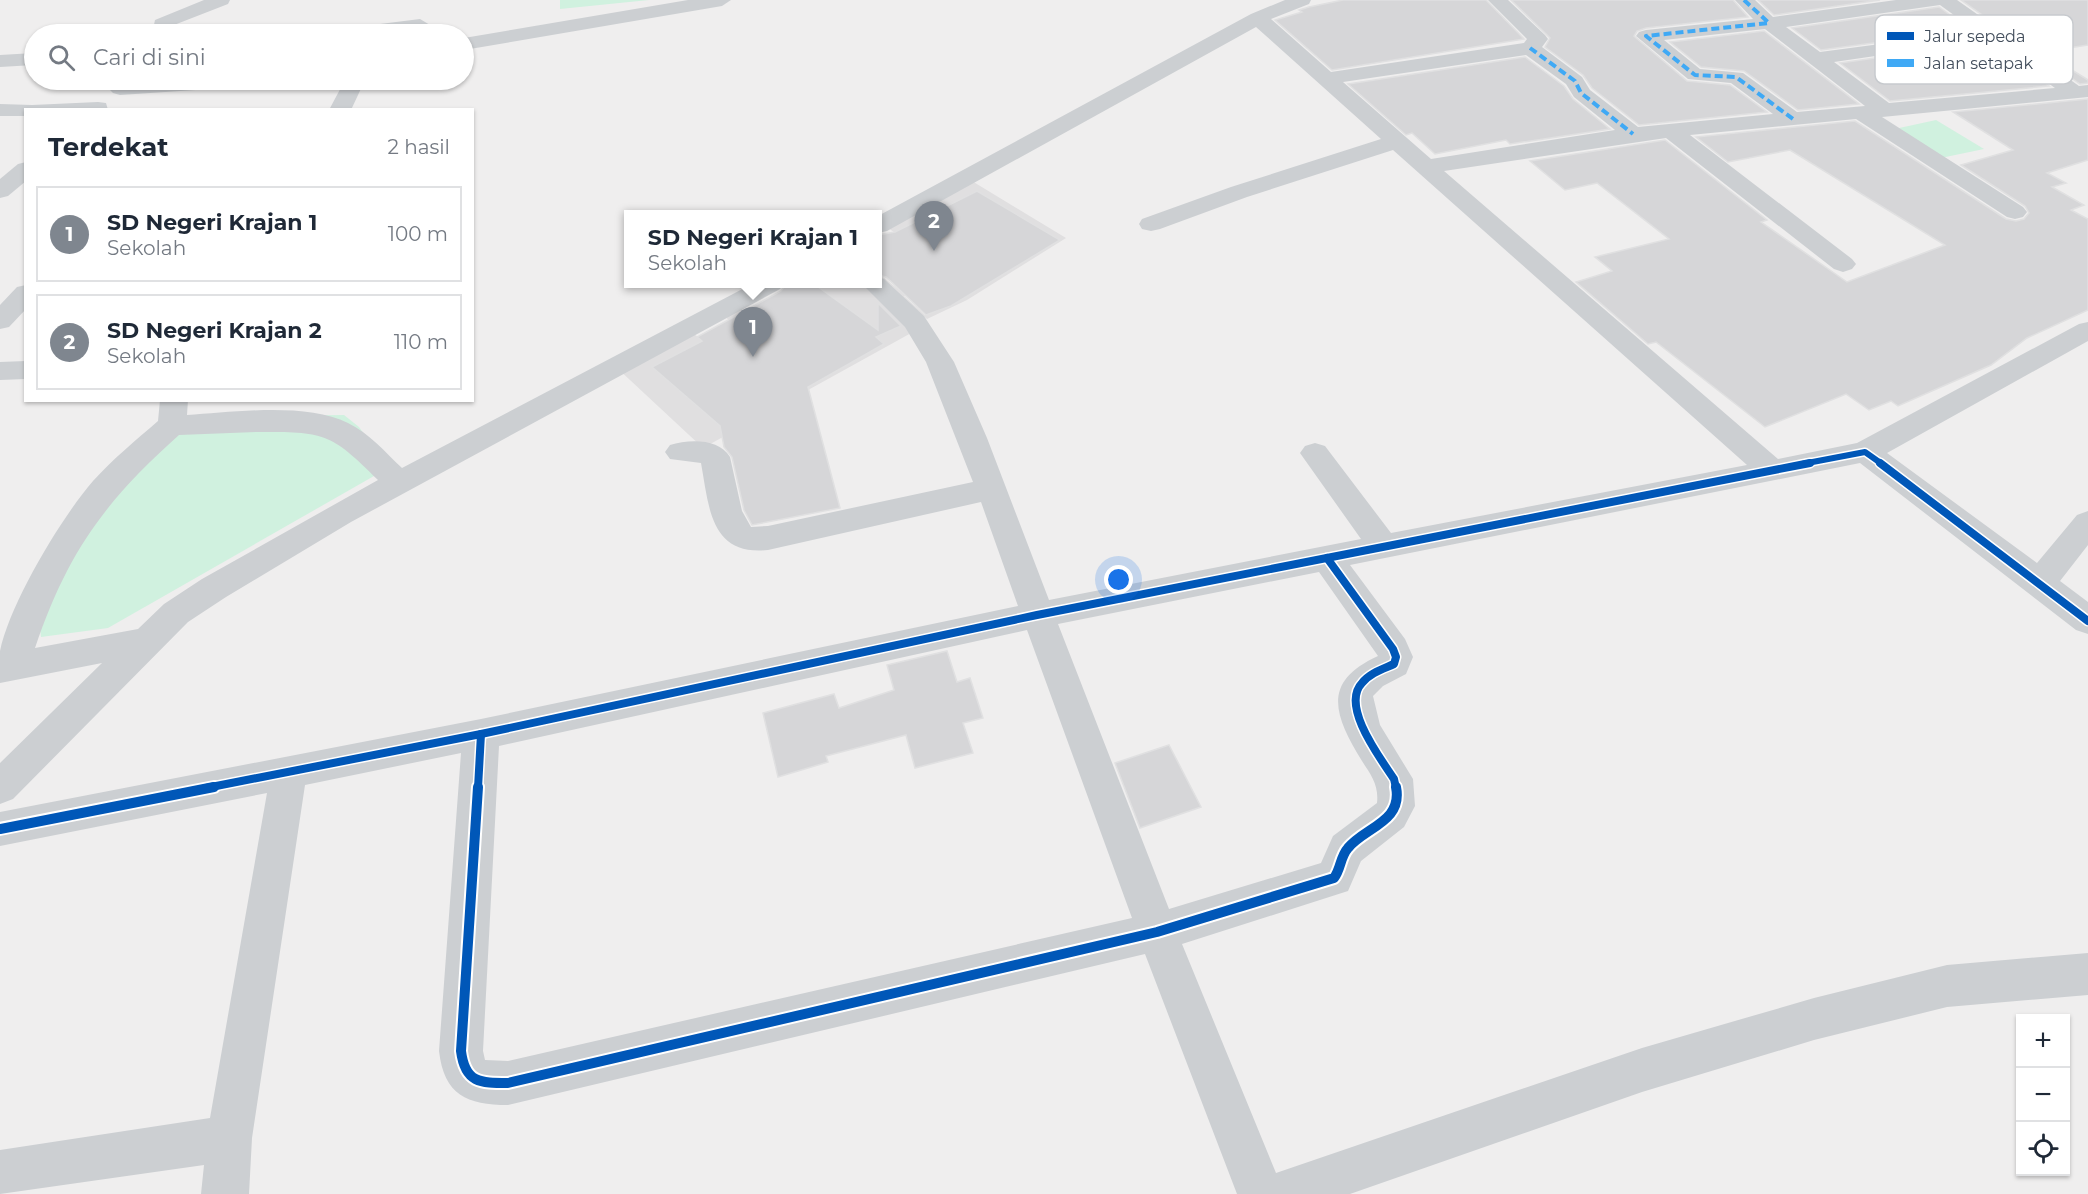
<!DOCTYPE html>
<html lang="id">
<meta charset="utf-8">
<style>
:root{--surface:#fff;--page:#f6f6f7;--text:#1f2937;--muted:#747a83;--line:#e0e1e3;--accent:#7f868f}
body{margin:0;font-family:Montserrat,sans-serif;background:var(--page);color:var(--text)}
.controls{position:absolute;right:18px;bottom:18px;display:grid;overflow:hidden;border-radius:0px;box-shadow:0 2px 4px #0004}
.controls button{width:54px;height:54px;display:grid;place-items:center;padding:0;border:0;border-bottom:2px solid var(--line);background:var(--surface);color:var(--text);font:30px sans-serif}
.you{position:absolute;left:1119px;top:580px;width:21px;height:21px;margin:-15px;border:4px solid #fff;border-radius:50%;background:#1a73e8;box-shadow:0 0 0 9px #1a73e833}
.badge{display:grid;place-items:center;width:39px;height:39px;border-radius:50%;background:var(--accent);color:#fff;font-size:20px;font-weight:700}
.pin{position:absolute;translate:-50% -50px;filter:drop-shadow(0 2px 3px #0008)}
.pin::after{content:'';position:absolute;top:32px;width:21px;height:18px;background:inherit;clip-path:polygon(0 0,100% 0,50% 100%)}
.popup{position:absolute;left:624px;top:210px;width:258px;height:78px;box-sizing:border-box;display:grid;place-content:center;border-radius:0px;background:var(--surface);filter:drop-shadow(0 2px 4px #0005);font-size:20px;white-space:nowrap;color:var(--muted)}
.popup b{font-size:22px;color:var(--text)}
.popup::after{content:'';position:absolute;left:50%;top:100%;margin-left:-12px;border:12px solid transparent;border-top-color:var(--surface)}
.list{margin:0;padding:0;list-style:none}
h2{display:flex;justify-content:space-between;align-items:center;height:78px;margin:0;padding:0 24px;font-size:26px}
h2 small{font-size:20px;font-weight:400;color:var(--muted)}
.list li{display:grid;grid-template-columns:39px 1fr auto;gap:18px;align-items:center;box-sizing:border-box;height:96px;margin:0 12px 12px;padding:0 12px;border:2px solid var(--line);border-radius:0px}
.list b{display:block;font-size:22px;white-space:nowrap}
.list p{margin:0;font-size:20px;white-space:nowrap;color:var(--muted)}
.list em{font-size:20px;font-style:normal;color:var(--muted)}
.icon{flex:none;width:33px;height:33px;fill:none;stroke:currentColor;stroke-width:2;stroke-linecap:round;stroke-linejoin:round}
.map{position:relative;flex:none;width:2088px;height:1194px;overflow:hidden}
.search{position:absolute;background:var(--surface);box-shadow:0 2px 4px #0004;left:24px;top:24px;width:450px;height:66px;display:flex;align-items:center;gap:15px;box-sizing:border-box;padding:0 21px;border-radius:33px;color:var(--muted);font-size:22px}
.panel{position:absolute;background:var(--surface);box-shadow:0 2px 4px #0004;left:24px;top:108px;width:450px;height:294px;border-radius:0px}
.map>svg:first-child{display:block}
.education{fill:#e0dfe0;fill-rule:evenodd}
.green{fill:#d0f1df}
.building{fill:#d6d6d8;stroke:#e0e0e1;stroke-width:1.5}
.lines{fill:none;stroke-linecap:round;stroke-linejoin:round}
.minor{fill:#cccfd2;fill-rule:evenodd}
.quiet{stroke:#3fa9f5;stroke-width:4;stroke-dasharray:8 4;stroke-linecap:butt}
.cycleway-far2-casing{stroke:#fff;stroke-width:9}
.cycleway-far1-casing{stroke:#fff;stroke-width:11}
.cycleway-casing{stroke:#fff;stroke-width:14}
.cycleway-far2{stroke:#0057b8;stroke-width:6}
.cycleway-far1{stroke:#0057b8;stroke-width:8}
.cycleway{stroke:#0057b8;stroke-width:10}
.key{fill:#fff;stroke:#c7cace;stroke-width:1.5}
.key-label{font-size:16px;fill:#434e5c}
</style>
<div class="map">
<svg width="2088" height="1194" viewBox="0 0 2088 1194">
<rect width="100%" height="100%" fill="#efeeee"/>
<!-- education -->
<g class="education">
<path d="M967 178 1066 238 967 300 927 319 878 278V273L899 290 927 276 904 258 878 270V254L905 240 884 225 878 228V224ZM977 191 1059 240V241L1030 257 948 206ZM992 246 1021 264 951 306ZM919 289 940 308 925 315 904 296Z"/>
<path d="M783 284H786L740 308 759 323 822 290 814 284H862L922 327 703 448 616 367ZM724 316 744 332 711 349 692 332ZM693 346 755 398 652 367Z"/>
</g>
<!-- green -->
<g class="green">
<path d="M560 0H649L560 9Z"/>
<path d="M1936 120 1984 149 1936 159 1890 130Z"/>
<path d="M344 415 359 427 388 468 108 628 41 637 40 628 74 548 155 439 266 416Z"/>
</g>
<!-- building -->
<g class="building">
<path d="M1343 0H1486L1524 39 1332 70 1275 20 1302 12 1299 10 1309 7Z"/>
<path d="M1511 0H1733L1748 17 1646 28 1637 31 1634 36 1687 81 1730 85 1767 112 1639 125 1592 88 1583 75 1545 47 1550 38Z"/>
<path d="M1758 0H1880L1774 15Z"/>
<path d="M1961 0H2088V45L2043 52 2088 80V83L2080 84Z"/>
<path d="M1939 7 2049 86 1890 101 1840 63 1910 53 1915 47 1912 42 1903 39 1821 50 1792 28Z"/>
<path d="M1764 31 1859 104 1798 110 1744 71 1701 67 1670 42Z"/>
<path d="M1525 57 1564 86 1573 99 1610 129 1510 144 1506 140 1435 154 1412 133 1406 135 1348 84Z"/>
<path d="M2088 99V160L2047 173 2066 183 2052 187 2084 205 2071 210 2088 219V310L2027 338 1991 365 1898 406 1891 401 1869 410 1846 394 1765 427 1656 342 1648 344 1576 282 1612 271 1595 257 1669 239 1597 183 1565 190 1530 161 1665 140 1767 220 1761 222 1847 282 1945 245 1790 150 1728 162 1696 137 1855 121 2006 219 2016 221 2024 219 2029 213 2025 206 1961 165 2013 150 1953 112Z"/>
<path d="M977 191 1060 240 951 306 926 315 886 277 878 275V235L895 232Z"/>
<path d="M786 284H814L878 330V303L901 326 876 337 884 344 808 387 840 508 752 525 744 510 732 457 724 447 720 426 652 367 702 341 697 337 781 291Z"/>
<path d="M947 651 957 682 970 678 983 718 963 723 973 753 915 768 906 735 826 756 828 762 778 777 763 713 834 694 839 708 894 690 887 665Z"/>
<path d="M1169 745 1201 807 1140 828 1115 763Z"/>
</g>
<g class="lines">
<!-- minor -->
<g class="minor">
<path d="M204 0H230L228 4 174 25 172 34H152L155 20Z"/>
<path d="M688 0H731L722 6 464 50V38Z"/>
<path d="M1285 0H1311L1309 4 1271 19 1331 72 1524 43 1527 39 1488 0H1508L1545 35 1548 39 1542 47 1582 77 1590 90 1638 127 1773 114 1731 83 1688 79 1636 36 1639 32 1646 30 1753 19 1735 0H1755L1773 17 1896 0H1957L2079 86 2088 85V97L1882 117 2023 207 2027 212 2023 217 2015 219 2007 217 1856 119 1690 135 1852 259 1856 264 1852 269 1843 272 1834 269 1666 138 1444 171 1778 459 1857 443 2079 324 2088 322V341L1887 453 2037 563 2077 515 2088 511V545L2060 581 2088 602V634L2076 630 1860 463 1350 565 1405 639 1413 657 1406 674 1383 686 1373 696 1380 725 1413 779 1415 806 1404 827 1361 861 1348 891 1182 944 1276 1173 1642 1048 1814 998 1947 965 2088 953V995L1947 1007 1814 1040 1642 1092 1350 1194H1237L1145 954 508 1105C467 1105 444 1095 439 1051L461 753 305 785 252 1138 249 1194H201L204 1165 0 1194V1150L210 1118 267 793 0 846V812L481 719 1018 606 981 502 768 550C710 556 709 507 701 463L670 459 665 452 670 445C689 439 719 438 730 457L742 511 751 527 768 526 973 482 926 362 905 327 862 284H878V277L884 279 924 316 954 362 987 438 1049 600 1361 539 1300 453 1305 446 1315 443 1325 446 1391 533 1747 465 1393 150 1247 197 1160 229 1151 231 1142 229 1139 224 1142 219 1231 187 1381 139 1256 27 887 231 878 233V216L1251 14ZM1940 5 2055 88 1889 103 1834 62 1910 51 1913 47 1910 43 1903 41 1820 52 1786 27ZM1765 29 1865 106 1797 112 1743 73 1700 69 1664 40ZM1526 55 1566 84 1574 97 1615 130 1431 159 1343 82ZM1319 572 1378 656C1321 682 1334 715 1362 761 1371 775 1379 785 1377 803L1333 836 1321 863 1169 909 1058 624ZM1027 630 1132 918 508 1061 485 1060 483 1051 499 746Z"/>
<path d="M420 19 430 25 427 29 391 34H338L341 30 348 28Z"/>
<path d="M34 53V65L0 67V55Z"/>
<path d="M168 80H266L263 84 256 86 120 95 113 93 109 89 113 85 120 83Z"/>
<path d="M345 80H365L351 110H329Z"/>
<path d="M98 102 106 103 108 110H26V116H0V104L32 105Z"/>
<path d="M26 162V181L8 196 0 198V179L18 164Z"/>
<path d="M752 284H784L780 289 351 522 226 597 188 622 13 799 0 804V763L102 663 0 683C0 673 0 661 0 651 10 603 61 518 93 481 113 459 136 440 158 421L160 400H188L187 415C234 412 306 402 348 423 369 433 385 452 402 468ZM257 432C324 432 330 432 378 480L202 579 164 604 138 629 35 648C67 553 105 501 179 435Z"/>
<path d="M26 285V309L9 327 0 329V305L17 287Z"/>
<path d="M26 361V379L0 380V362Z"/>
</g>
<!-- quiet -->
<g class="quiet">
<path d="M1744 0 1769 23 1646 36 1695 75 1736 77 1793 119"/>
<path d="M1530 48 1575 81 1581 93 1633 134"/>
</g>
<!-- cycleway-far2 casing -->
<g class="cycleway-far2-casing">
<path id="cycleway-far2" d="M1802 464 1865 452 1882 464"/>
</g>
<!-- cycleway-far1 casing -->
<g class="cycleway-far1-casing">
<g id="cycleway-far1">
<path d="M1880 463 2088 621"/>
<path d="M1327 558 1393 649 1396 657 1394 664C1383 669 1370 673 1362 683 1340 706 1381 759 1394 779L1396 788"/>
<path d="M206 788 481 734 1037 615 1810 463"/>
<path d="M478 788 481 734"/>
</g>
</g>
<!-- cycleway casing -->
<g class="cycleway-casing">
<g id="cycleway">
<path d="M478 787 461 1051C465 1083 480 1083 508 1083L1157 932 1334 878C1341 869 1340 857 1348 848 1365 827 1403 822 1396 787"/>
<path d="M0 829 214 787"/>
</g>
</g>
<!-- cycleway-far2 -->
<use href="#cycleway-far2" class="cycleway-far2"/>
<!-- cycleway-far1 -->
<use href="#cycleway-far1" class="cycleway-far1"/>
<!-- cycleway -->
<use href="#cycleway" class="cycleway"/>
</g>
<!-- legend -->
<rect x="1875" y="15" width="198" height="69" rx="9" class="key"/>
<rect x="1887" y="32" width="27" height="8" fill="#0057b8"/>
<rect x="1887" y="59" width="27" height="8" fill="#3fa9f5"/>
<g class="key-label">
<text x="1924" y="42">Jalur sepeda</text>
<text x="1924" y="69">Jalan setapak</text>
</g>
</svg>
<div class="controls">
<button>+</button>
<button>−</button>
<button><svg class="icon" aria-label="locate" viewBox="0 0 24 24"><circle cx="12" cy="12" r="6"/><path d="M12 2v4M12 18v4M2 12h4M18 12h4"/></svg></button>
</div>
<div class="you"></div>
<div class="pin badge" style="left:753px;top:357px">1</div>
<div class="popup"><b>SD Negeri Krajan 1</b>Sekolah</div>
<div class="pin badge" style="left:934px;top:251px">2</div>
<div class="search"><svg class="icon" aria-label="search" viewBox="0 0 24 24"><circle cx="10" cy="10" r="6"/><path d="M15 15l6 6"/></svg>Cari di sini</div>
<section class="panel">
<h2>Terdekat<small>2 hasil</small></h2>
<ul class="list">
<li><span class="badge">1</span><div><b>SD Negeri Krajan 1</b><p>Sekolah</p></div><em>100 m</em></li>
<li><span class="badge">2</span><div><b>SD Negeri Krajan 2</b><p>Sekolah</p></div><em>110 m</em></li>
</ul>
</section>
</div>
